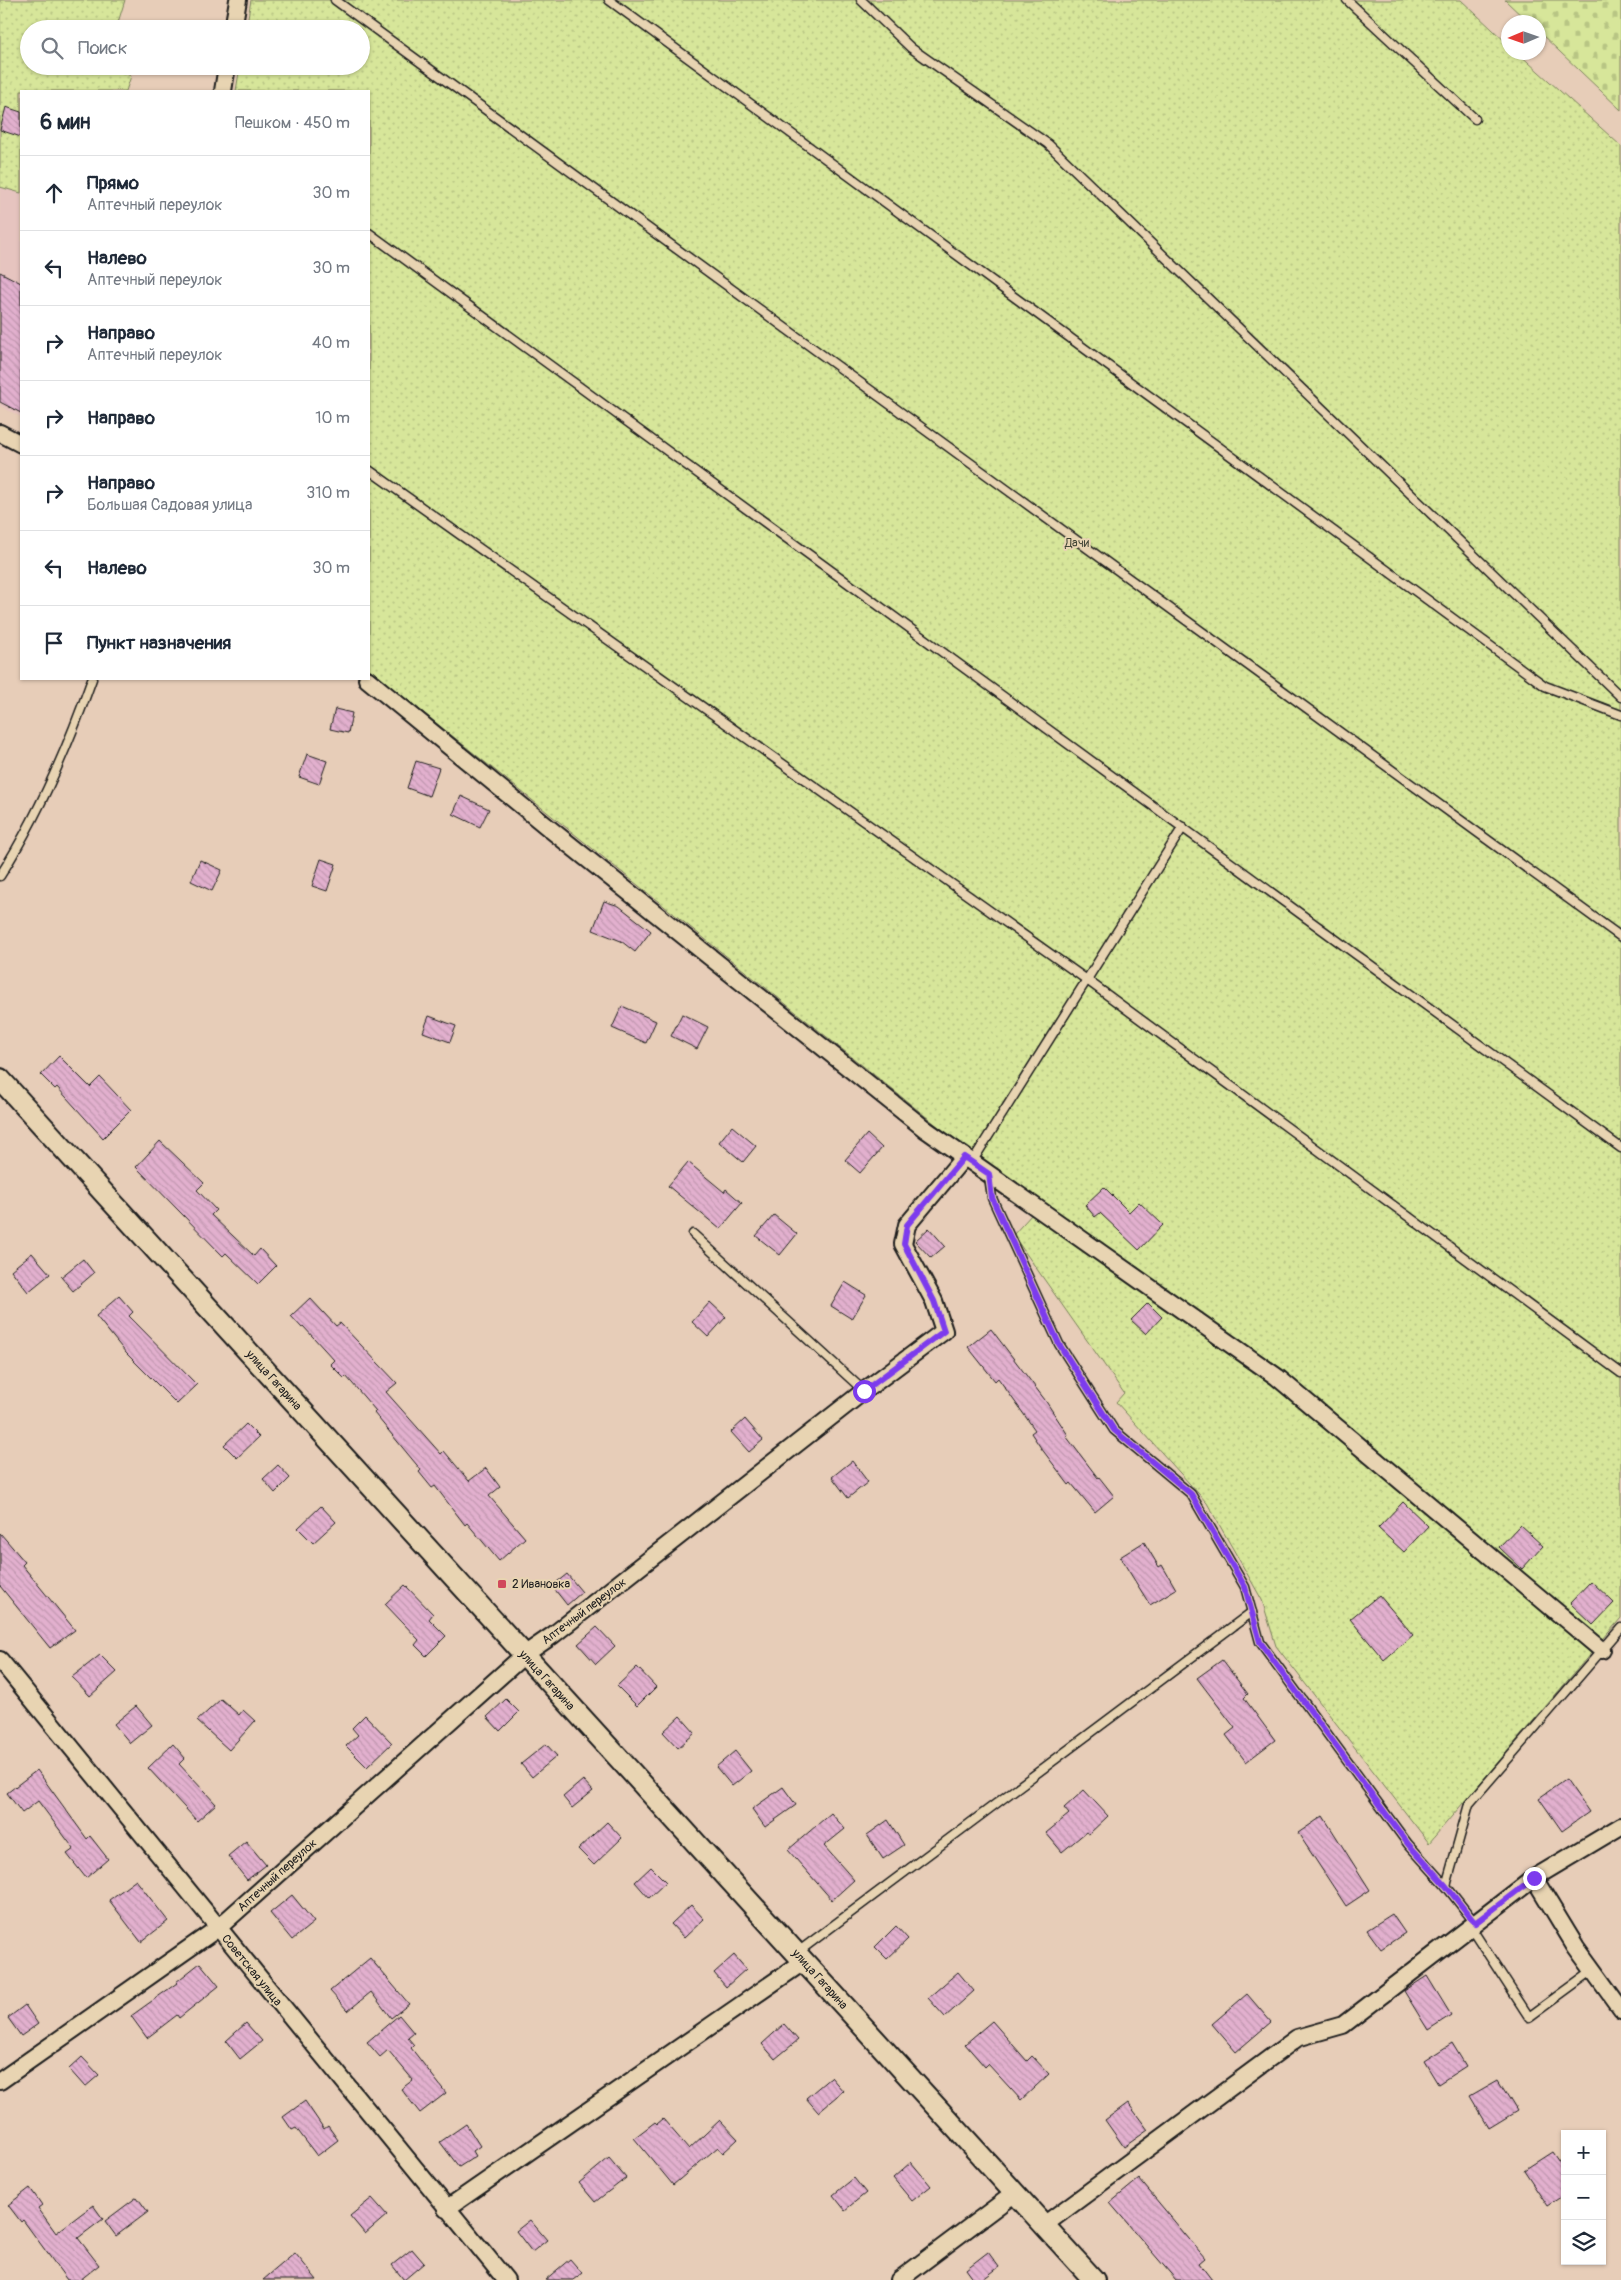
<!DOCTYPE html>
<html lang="ru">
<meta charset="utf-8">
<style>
:root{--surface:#fff;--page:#f6f6f7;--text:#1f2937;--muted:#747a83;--line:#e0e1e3}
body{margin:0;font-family:Pangolin,sans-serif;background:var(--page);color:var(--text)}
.controls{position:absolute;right:15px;bottom:15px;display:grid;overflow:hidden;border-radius:0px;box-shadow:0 1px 4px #0004}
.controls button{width:45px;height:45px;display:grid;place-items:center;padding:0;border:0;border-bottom:1px solid var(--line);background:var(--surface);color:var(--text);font:25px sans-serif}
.compass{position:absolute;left:1501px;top:15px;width:45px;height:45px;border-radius:50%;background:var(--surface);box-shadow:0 1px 4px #0004;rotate:268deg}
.stop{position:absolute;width:15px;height:15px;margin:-11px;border:4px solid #7c3aed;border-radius:50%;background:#fff}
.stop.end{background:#7c3aed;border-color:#fff;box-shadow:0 1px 5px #0008}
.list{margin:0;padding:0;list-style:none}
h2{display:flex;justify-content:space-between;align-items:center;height:65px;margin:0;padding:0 20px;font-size:21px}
h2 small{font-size:16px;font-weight:400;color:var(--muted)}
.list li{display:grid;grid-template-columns:32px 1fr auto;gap:15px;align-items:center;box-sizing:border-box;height:75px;padding:0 20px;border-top:1px solid var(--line)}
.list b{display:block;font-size:19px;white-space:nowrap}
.list p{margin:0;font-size:16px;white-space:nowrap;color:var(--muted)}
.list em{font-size:16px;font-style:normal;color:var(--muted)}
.icon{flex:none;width:28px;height:28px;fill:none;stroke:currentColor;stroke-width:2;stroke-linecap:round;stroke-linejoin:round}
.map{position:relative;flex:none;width:1621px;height:2280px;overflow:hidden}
.search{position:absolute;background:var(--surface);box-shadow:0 1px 4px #0004;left:20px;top:20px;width:350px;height:55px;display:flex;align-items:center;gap:12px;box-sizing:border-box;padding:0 18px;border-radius:28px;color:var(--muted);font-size:19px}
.panel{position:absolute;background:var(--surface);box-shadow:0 1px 4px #0004;left:20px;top:90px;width:350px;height:590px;border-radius:0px}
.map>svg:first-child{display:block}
.built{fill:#e6c4bf}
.green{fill:url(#green-dots);stroke:#7a815b}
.cemetery{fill:url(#cemetery-stones);stroke:#7a815b}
.building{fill:url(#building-back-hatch);stroke:#1c1c1c}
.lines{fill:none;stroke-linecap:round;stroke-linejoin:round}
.service-casing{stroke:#1c1c1c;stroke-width:11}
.minor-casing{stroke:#1c1c1c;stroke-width:20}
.tertiary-casing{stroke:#1c1c1c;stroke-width:24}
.service{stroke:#e8d4b2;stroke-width:8}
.minor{stroke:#e8d4b2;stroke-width:16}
.tertiary{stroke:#e8d4b2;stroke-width:20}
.route{stroke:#7c3aed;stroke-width:6}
.poi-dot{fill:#d1495b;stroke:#e8d4b2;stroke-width:2}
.labels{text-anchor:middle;stroke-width:4;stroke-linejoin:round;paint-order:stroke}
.park-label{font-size:12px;fill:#414435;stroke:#e8d4b2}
.street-label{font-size:12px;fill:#1c1c1c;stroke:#e8d4b2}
.poi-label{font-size:12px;fill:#1c1c1c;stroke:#e8d4b2;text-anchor:start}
</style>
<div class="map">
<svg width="1621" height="2280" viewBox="0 0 1621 2280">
<defs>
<pattern id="green-dots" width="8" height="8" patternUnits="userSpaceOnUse" patternTransform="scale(1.25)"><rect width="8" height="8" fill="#d7e69a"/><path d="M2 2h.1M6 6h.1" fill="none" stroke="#b8c584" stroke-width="1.8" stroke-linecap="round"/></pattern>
<pattern id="cemetery-stones" width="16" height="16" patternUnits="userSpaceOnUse" patternTransform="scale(1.25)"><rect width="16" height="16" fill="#d7e69a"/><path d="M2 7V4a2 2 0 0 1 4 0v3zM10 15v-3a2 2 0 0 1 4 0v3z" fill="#b8c584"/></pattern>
<pattern id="building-back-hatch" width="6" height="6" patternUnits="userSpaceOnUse" patternTransform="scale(1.25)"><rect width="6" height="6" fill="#e2b0ce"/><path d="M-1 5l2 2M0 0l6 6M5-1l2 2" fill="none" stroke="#c197b0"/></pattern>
</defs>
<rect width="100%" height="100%" fill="#e7cdb8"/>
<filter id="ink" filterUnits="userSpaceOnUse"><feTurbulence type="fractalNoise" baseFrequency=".02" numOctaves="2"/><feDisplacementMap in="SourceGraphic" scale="10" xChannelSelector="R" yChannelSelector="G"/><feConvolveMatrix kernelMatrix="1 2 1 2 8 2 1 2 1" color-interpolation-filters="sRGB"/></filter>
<g filter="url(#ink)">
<!-- built -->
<path class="built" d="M0 187 21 193V417L0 406Z"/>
<!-- green -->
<g class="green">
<path d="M0 0H125L116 29H29V66H104L131 76 126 91H21V193L0 187Z"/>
<path d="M251 0H1461L1508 44V52L1518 53 1621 146V1618L1429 1843 1276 1646 1262 1600 1207 1503 1116 1402 1124 1393 1013 1235 1042 1203 970 1152 369 669V91H236L240 66H361V29H246Z"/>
</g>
<!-- cemetery -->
<path class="cemetery" d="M1505 0H1621V110L1539 32 1538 22H1528Z"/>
<!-- building -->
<g class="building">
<path d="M6 107 21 112V137L0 130Z"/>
<path d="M0 272 21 283V413L0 402Z"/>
<path d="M335 709 352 713 348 733 330 729Z"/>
<path d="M307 754 327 761 319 784 299 777Z"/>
<path d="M416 761 439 768 429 796 407 788Z"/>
<path d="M461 796 489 809 480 827 453 814Z"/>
<path d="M321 859 336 864 327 891 312 886Z"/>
<path d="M200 860 222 870 212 891 191 881Z"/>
<path d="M604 901 619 906 651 931 635 952 621 941 593 930Z"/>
<path d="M622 1006 656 1021 646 1043 612 1028Z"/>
<path d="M682 1014 708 1027 697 1049 671 1036Z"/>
<path d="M429 1016 456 1026 450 1042 423 1032Z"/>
<path d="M59 1056 90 1087 100 1077 131 1110 103 1138 57 1087 55 1089 41 1075Z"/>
<path d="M732 1126 756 1146 743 1162 719 1142Z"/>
<path d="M867 1134 882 1148 860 1173 845 1160Z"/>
<path d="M160 1141 204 1183 197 1190 216 1210 211 1215 254 1256 260 1249 276 1266 258 1284 226 1253 223 1256 136 1167Z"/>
<path d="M688 1162 724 1192 726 1189 742 1203 720 1229 668 1186Z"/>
<path d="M1104 1187 1129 1212 1139 1202 1163 1225 1139 1250 1100 1213 1095 1217 1085 1205Z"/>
<path d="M774 1215 797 1234 780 1255 756 1236Z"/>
<path d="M929 1228 945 1246 931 1258 915 1241Z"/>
<path d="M32 1253 50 1274 28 1292 11 1270Z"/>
<path d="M83 1259 94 1273 73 1291 61 1277Z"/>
<path d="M845 1282 866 1295 852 1319 831 1306Z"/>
<path d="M119 1296 133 1312 129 1316 197 1385 177 1404 126 1353 96 1316Z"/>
<path d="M310 1298 336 1326 340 1323 397 1383 386 1392 441 1454 444 1451 469 1481 486 1468 500 1487 489 1496 525 1538 499 1561 467 1523 465 1525 435 1486 432 1488 419 1472 421 1470 374 1413 376 1411 346 1376 344 1378 330 1364 334 1360 303 1326 302 1328 291 1316Z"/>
<path d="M710 1302 726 1317 708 1337 692 1322Z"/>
<path d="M1148 1303 1162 1317 1146 1334 1131 1320Z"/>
<path d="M991 1329 1045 1400 1068 1435 1066 1436 1098 1478 1099 1477 1114 1496 1095 1512 1071 1483 1069 1485 1041 1448 1031 1433 1035 1430 998 1378 995 1381 968 1347Z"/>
<path d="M745 1419 763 1440 749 1452 731 1432Z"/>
<path d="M246 1424 259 1437 237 1458 224 1445Z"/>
<path d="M852 1461 868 1482 848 1498 832 1477Z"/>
<path d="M278 1465 290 1478 275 1493 263 1479Z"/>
<path d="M1403 1502 1428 1526 1404 1552 1378 1528Z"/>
<path d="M321 1506 336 1522 313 1543 298 1528Z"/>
<path d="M1520 1525 1543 1546 1522 1569 1499 1547Z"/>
<path d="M0 1533 25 1562 22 1565 75 1630 50 1648 0 1586Z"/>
<path d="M1144 1542 1159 1567 1162 1565 1176 1589 1150 1605 1120 1557Z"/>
<path d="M567 1574 582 1592 567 1605 552 1586Z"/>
<path d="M1591 1581 1614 1603 1593 1625 1570 1603Z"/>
<path d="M405 1585 433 1614 429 1619 446 1636 426 1656 415 1645 419 1640 385 1604Z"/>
<path d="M1379 1595 1413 1635 1384 1660 1350 1619Z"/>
<path d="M597 1627 615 1646 596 1664 578 1644Z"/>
<path d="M100 1655 117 1672 90 1696 72 1677Z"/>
<path d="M1222 1660 1248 1694 1244 1698 1275 1740 1246 1762 1226 1735 1235 1728 1197 1678Z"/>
<path d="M637 1667 656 1687 637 1706 617 1686Z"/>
<path d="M221 1699 239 1715 243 1710 255 1721 229 1750 197 1721Z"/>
<path d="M506 1699 519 1712 500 1731 487 1717Z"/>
<path d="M136 1706 152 1725 130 1743 114 1724Z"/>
<path d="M365 1715 392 1743 367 1767 346 1746 358 1735 352 1728Z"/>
<path d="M680 1716 695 1733 678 1748 663 1732Z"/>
<path d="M173 1744 185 1758 179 1764 216 1804 197 1821 148 1768Z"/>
<path d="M546 1744 557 1756 532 1777 521 1764Z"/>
<path d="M735 1751 751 1771 732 1786 716 1767Z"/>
<path d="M37 1770 87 1839 90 1836 108 1859 86 1878 67 1854 74 1849 38 1801 22 1813 7 1793Z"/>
<path d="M1566 1779 1589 1812 1562 1831 1539 1798Z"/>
<path d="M583 1780 593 1791 572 1808 563 1797Z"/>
<path d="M783 1787 796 1805 765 1827 752 1809Z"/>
<path d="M1084 1790 1108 1816 1089 1834 1086 1832 1062 1852 1046 1833 1069 1814 1064 1808Z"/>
<path d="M831 1813 845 1829 824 1846 854 1880 832 1900 788 1850Z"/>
<path d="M1323 1816 1370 1890 1346 1906 1298 1833Z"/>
<path d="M888 1820 904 1845 883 1859 867 1835Z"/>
<path d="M607 1822 622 1838 594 1865 578 1849Z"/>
<path d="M246 1841 266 1865 247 1880 228 1856Z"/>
<path d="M651 1867 666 1882 649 1898 635 1882Z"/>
<path d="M136 1880 168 1921 141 1942 109 1900Z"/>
<path d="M292 1895 314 1922 292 1940 270 1913Z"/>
<path d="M691 1905 704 1919 684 1938 671 1924Z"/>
<path d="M1392 1914 1405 1933 1381 1949 1367 1930Z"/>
<path d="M896 1926 908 1939 887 1959 875 1947Z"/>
<path d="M734 1955 746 1969 726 1987 714 1973Z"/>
<path d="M370 1958 409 2004 391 2018 371 1992 348 2011 330 1991Z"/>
<path d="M200 1963 219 1986 179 2018 177 2015 147 2038 131 2016 177 1983 176 1982Z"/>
<path d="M958 1972 974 1991 945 2017 928 1998Z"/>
<path d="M1427 1976 1451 2015 1428 2030 1404 1991Z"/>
<path d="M1247 1994 1271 2022 1236 2052 1212 2024Z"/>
<path d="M25 2005 38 2024 21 2036 8 2018Z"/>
<path d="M399 2015 414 2033 408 2038 414 2045 411 2048 446 2093 420 2113 401 2089 413 2080 388 2050 380 2057 367 2042Z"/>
<path d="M992 2021 1027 2061 1032 2056 1049 2074 1021 2100 988 2064 985 2067 965 2044Z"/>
<path d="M246 2023 262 2041 240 2059 226 2041Z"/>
<path d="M784 2024 798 2040 775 2059 762 2044Z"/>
<path d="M1452 2043 1466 2066 1438 2084 1424 2061Z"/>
<path d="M82 2057 99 2075 85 2087 69 2069Z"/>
<path d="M831 2077 843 2091 818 2112 806 2098Z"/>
<path d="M1498 2080 1517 2111 1489 2128 1470 2096Z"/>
<path d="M305 2101 324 2129 328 2126 338 2140 317 2156 296 2128 292 2130 283 2117Z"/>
<path d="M1128 2103 1148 2130 1124 2147 1105 2120Z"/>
<path d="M663 2119 689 2149 720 2120 738 2139 723 2153 718 2147 673 2185 634 2138 655 2122 657 2124Z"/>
<path d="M466 2124 480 2146 473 2151 476 2156 459 2167 440 2142Z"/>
<path d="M1552 2152 1565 2171V2195L1548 2206 1524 2170Z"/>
<path d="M609 2158 626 2178 595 2202 579 2183Z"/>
<path d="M911 2162 931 2186 912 2201 893 2178Z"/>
<path d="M854 2178 866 2193 845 2210 833 2195Z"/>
<path d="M1139 2179 1205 2258 1199 2263 1212 2280H1176L1110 2203Z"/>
<path d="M30 2188 42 2205 38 2208 56 2233 93 2205 103 2219 78 2238 99 2265 80 2280H67L23 2220 21 2222 8 2205Z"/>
<path d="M137 2197 148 2212 116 2236 105 2221Z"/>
<path d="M372 2198 387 2215 365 2234 350 2216Z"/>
<path d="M530 2220 547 2240 532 2252 516 2231Z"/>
<path d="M412 2249 424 2263 404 2280 392 2265Z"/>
<path d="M988 2252 999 2267 982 2280H974L966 2269Z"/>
<path d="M295 2253 317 2280H263Z"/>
<path d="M570 2259 582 2273 573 2280H545Z"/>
</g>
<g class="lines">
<!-- service casing -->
<g class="service-casing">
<g id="service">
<path d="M335 0 1621 937"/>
<path d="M609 0 1545 686 1621 715"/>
<path d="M861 0 911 48 1048 144 1621 697"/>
<path d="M1347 0 1475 119"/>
<path d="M369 233 1621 1148"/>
<path d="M369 470 1087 980 1621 1373"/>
<path d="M0 876C37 818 69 744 92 679"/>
<path d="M972 1162 1183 827"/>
<path d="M989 1177 992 1198 1059 1344 1114 1430 1191 1494 1245 1587 1260 1642 1408 1844 1446 1886 1475 1923"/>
<path d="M693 1234 864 1391"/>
<path d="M1446 1886 1469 1804 1621 1628"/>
<path d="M1470 1926 1529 2017 1593 1970"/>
<path d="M798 1952 1252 1612"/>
</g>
</g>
<!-- minor casing -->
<g class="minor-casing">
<g id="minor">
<path d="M233 29 238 0"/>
<path d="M223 91 227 66"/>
<path d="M0 433 21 444"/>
<path d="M367 679 550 829 925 1129 1277 1377 1602 1650"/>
<path d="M0 1660 506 2280"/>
<path d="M1534 1878 1576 1947 1621 2009"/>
<path d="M0 2081 218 1928 524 1655 553 1635 864 1391 944 1331 934 1301 903 1244 907 1225 964 1157"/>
<path d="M446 2209 803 1962"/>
<path d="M1044 2225 1297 2038 1343 2025 1534 1878 1621 1826"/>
<path d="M899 2280 1015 2193"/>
</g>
</g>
<!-- tertiary casing -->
<g class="tertiary-casing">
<path id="tertiary" d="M0 1079 1094 2280"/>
</g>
<!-- service -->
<use href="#service" class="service"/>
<!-- minor -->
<use href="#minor" class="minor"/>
<!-- tertiary -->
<use href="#tertiary" class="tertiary"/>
</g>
</g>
<g class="lines" filter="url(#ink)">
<!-- route -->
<path class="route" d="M864 1391 944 1331 934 1301 904 1244 907 1225 964 1157 989 1174 992 1198 1059 1344 1114 1430 1191 1494 1245 1587 1260 1642 1408 1844 1446 1886 1475 1923 1534 1878"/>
</g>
<!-- markers -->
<rect class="poi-dot" x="497" y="1579" width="10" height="10" rx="2.5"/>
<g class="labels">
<!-- park labels -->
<g class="park-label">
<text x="1077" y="547">Дачи</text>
</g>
<!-- street labels -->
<g class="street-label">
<text transform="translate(274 1380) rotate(48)" y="4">улица Гагарина</text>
<text transform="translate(584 1611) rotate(-37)" y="4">Аптечный переулок</text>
<text transform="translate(547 1680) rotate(48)" y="4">улица Гагарина</text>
<text transform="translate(277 1875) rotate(-42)" y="4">Аптечный переулок</text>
<text transform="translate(252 1970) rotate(51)" y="4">Советская улица</text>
<text transform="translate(820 1979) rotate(48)" y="4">улица Гагарина</text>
</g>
<!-- poi labels -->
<g class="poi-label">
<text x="512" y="1588">2 Ивановка</text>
</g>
</g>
</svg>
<div class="controls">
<button>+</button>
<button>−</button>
<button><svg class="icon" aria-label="layers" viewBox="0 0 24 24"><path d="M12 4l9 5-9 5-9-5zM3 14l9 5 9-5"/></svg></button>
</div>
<svg class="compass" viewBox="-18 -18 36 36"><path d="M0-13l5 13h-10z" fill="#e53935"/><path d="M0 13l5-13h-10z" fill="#747a83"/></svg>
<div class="stop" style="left:864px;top:1391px"></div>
<div class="stop end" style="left:1534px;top:1878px"></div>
<div class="search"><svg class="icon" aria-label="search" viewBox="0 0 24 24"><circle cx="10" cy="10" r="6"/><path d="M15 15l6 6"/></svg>Поиск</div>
<section class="panel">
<h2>6 мин<small>Пешком · 450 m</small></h2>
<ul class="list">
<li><svg class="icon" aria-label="ahead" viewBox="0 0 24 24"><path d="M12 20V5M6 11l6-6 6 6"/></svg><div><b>Прямо</b><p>Аптечный переулок</p></div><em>30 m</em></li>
<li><svg class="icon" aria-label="left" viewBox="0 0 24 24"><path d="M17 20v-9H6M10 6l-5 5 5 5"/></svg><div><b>Налево</b><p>Аптечный переулок</p></div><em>30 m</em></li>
<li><svg class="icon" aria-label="right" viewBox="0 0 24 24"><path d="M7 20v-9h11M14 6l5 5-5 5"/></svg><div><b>Направо</b><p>Аптечный переулок</p></div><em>40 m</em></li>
<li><svg class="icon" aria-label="right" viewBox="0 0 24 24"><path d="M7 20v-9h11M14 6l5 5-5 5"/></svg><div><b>Направо</b></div><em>10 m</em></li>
<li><svg class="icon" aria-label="right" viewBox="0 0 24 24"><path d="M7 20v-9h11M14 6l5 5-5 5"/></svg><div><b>Направо</b><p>Большая Садовая улица</p></div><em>310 m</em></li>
<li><svg class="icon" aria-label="left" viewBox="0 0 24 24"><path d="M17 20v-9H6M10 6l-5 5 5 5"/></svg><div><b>Налево</b></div><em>30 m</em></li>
<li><svg class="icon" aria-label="arrive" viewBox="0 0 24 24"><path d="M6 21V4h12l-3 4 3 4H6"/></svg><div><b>Пункт назначения</b></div></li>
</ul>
</section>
</div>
